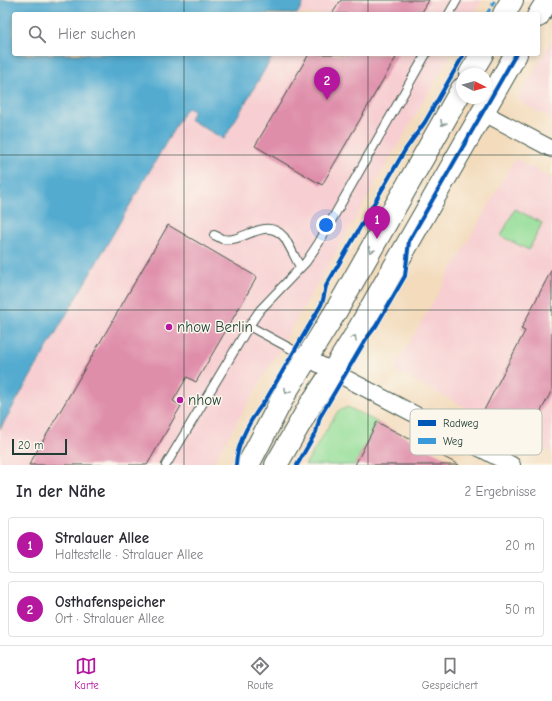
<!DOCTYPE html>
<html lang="de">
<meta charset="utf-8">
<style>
:root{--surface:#fff;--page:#f7f7f7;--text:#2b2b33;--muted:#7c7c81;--line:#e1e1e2;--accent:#b5179e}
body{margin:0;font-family:"Comic Neue",sans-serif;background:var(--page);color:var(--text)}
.compass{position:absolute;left:456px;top:68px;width:36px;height:36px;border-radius:50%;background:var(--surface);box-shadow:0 2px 6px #0003;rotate:96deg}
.scale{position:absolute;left:12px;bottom:10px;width:55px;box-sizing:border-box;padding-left:4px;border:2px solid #1f3d34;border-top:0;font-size:11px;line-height:14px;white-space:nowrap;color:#1f3d34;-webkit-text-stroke:3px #fbf7ec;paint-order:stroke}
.you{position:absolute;left:326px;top:225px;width:14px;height:14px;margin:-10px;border:3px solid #fff;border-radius:50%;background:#1a73e8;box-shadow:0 0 0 6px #1a73e833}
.badge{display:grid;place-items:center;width:26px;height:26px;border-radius:50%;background:var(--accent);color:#fff;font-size:13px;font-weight:700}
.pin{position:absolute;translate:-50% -33px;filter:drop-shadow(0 1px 2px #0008)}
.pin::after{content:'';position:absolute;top:21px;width:14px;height:12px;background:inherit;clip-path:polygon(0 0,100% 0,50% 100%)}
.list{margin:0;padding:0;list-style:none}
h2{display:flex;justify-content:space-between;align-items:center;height:52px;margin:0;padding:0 16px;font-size:17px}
h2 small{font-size:13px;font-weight:400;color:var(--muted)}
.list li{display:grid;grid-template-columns:26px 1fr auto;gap:12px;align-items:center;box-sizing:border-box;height:56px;margin:0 8px 8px;padding:0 8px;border:1px solid var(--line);border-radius:4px}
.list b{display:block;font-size:15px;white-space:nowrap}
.list p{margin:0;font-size:13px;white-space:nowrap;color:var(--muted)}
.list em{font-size:13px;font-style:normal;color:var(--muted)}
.icon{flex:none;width:22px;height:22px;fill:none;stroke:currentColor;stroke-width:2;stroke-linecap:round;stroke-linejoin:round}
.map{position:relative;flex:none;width:552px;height:465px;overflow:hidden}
.search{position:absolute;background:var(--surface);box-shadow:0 2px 6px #0003;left:12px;right:12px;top:12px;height:44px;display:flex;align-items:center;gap:10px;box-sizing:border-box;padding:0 14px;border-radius:4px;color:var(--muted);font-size:15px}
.sheet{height:180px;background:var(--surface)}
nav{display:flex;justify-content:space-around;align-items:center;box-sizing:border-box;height:56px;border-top:1px solid var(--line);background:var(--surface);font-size:11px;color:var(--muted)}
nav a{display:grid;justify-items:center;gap:2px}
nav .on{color:var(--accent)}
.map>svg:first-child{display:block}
.built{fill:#f7cfd2}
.green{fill:#95de99;stroke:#5a8e66}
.water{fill:#53abd0;stroke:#397482}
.building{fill:#df8eaa}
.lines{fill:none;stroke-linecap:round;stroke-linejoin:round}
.lane-casing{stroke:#3f5548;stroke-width:10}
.street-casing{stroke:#3f5548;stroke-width:18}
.primary-casing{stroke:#3f5548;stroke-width:24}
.lane{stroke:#fff;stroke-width:8}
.street{stroke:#fff;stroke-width:16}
.primary{stroke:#fff;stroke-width:22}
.quiet{stroke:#3a99d8;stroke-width:3;stroke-dasharray:6 3;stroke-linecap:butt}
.cycleway-casing{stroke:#fbf7ec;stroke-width:6}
.cycleway{stroke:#0057b8;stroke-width:4}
.oneway{stroke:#8f9e9a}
.grid{fill:none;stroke:#1f3d34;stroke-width:1;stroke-opacity:0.55}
.poi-dot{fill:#b5179e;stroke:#fbf7ec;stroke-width:1.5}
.labels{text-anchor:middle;stroke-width:3;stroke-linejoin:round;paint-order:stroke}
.poi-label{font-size:15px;fill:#1f3d34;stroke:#fbf7ec;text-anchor:start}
.key{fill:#fbf7ec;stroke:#b9bfb5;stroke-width:1}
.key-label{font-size:11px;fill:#1f3d34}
</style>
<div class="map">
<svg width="552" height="465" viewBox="0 0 552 465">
<rect width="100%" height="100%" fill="#fbf7ec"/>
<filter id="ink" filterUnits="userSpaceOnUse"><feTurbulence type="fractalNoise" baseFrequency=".025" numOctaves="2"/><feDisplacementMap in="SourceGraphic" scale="8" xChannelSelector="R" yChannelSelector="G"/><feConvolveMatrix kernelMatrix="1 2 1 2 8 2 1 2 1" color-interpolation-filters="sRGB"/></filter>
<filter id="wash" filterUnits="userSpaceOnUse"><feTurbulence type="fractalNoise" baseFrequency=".012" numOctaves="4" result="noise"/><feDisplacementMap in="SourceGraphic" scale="16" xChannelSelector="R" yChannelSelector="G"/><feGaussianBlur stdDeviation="0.9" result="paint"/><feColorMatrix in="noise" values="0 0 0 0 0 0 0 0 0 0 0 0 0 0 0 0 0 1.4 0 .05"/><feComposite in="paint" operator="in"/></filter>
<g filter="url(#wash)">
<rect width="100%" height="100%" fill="#f3dbbc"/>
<!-- built -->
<g class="built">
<path d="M305 0H482L474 14H297Z"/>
<path d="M552 40V119L522 103 519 97Z"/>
<path d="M274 54H451L212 465H0V429L185 110 188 107 193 111V113L189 119 224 139Z"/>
<path d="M515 159 552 178V453L394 370Z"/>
</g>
<!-- green -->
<g class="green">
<path d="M515 209 542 223 529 250 501 236Z"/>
<path d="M348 407 377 422 355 465H305L338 411Z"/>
</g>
<!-- water -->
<path class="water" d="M0 0H305L297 14H14V54H274L224 139 189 119 193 113V111L188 108 185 110 0 429Z"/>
<g id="blocks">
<!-- building -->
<g class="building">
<path d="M341 0H429L421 14H332Z"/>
<path d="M309 54H398L322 185 255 146Z"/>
<path d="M168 225 257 277 196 382 187 377 173 401 181 406 147 465H29Z"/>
<path d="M552 269V390L526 440 481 416 525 331 521 329Z"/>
<path d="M377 422 423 446 459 465H355Z"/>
</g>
</g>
</g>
<g filter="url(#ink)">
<use href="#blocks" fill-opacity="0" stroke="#3f5548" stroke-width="1"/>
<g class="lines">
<!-- lane casing -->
<g class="lane-casing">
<g id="lane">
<path d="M449 14 457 0"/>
<path d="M214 235C217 236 220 238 222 239 243 244 265 215 284 237 289 245 296 259 300 267"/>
<path d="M249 326 306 357"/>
<path d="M166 465 249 326 260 310 306 262 318 244 426 54"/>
</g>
</g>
<!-- street casing -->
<g class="street-casing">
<g id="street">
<path d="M482 112 552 149"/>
<path d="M307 358 512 465"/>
</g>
</g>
<!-- primary casing -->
<g class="primary-casing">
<g id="primary">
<path d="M504 14 512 0"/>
<path d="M538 16 548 0"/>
<path d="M470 74 482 54"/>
<path d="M248 465 287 390 336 311 462 89"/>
<path d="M276 465 311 404 333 371 356 334 516 54"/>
</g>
</g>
<!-- lane -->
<use href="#lane" class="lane"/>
<!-- street -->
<use href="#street" class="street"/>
<!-- primary -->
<use href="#primary" class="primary"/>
<!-- quiet -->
<path class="quiet" d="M487 14 495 0"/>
<!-- cycleway casing -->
<g class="cycleway-casing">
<g id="cycleway">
<path d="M236 465C237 440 252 417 267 398L321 305 323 300 326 286 405 150 425 122 464 54"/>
<path d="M297 465 316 432 320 417 366 339 376 326 405 276 409 241 516 54"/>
</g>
</g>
<!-- cycleway -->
<use href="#cycleway" class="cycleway"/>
</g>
<!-- one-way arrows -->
<defs><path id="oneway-chevron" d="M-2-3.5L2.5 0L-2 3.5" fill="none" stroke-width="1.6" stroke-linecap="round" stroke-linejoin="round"/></defs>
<g class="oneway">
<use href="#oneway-chevron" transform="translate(443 123) rotate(120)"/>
<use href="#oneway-chevron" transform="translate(371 250) rotate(120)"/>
<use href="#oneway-chevron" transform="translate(354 338) rotate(-59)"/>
<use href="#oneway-chevron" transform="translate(287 391) rotate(119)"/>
</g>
</g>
<!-- grid -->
<path class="grid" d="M184 0V14M368 0V14M184 54V465M368 54V465M0 155H552M0 310H552"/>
<!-- markers -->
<g class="poi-dot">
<circle cx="169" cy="327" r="4"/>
<circle cx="180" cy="400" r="4"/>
</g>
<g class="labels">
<!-- poi labels -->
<g class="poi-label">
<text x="177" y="332">nhow Berlin</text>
<text x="188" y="405">nhow</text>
</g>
</g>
<!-- legend -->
<rect x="410" y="409" width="132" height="46" rx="6" class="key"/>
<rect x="418" y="420" width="18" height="6" fill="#0057b8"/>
<rect x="418" y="438" width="18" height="6" fill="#3a99d8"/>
<g class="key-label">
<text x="443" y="427">Radweg</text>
<text x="443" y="445">Weg</text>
</g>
</svg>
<svg class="compass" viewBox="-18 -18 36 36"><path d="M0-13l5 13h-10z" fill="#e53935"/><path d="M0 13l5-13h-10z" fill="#7c7c81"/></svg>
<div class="scale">20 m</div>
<div class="you"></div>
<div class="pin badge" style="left:377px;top:239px">1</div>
<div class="pin badge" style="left:327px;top:100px">2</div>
<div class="search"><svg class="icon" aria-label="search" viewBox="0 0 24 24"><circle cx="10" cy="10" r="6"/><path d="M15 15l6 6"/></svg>Hier suchen</div>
</div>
<section class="sheet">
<h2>In der Nähe<small>2 Ergebnisse</small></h2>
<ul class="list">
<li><span class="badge">1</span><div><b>Stralauer Allee</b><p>Haltestelle · Stralauer Allee</p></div><em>20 m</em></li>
<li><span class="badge">2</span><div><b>Osthafenspeicher</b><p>Ort · Stralauer Allee</p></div><em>50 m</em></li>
</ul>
</section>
<nav>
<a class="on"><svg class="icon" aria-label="map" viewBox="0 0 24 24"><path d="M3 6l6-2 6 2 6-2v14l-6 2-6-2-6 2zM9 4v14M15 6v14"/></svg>Karte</a>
<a><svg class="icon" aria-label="directions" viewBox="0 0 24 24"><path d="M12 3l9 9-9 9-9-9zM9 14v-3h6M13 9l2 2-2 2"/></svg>Route</a>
<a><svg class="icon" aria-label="saved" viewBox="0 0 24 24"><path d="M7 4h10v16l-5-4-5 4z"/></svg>Gespeichert</a>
</nav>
